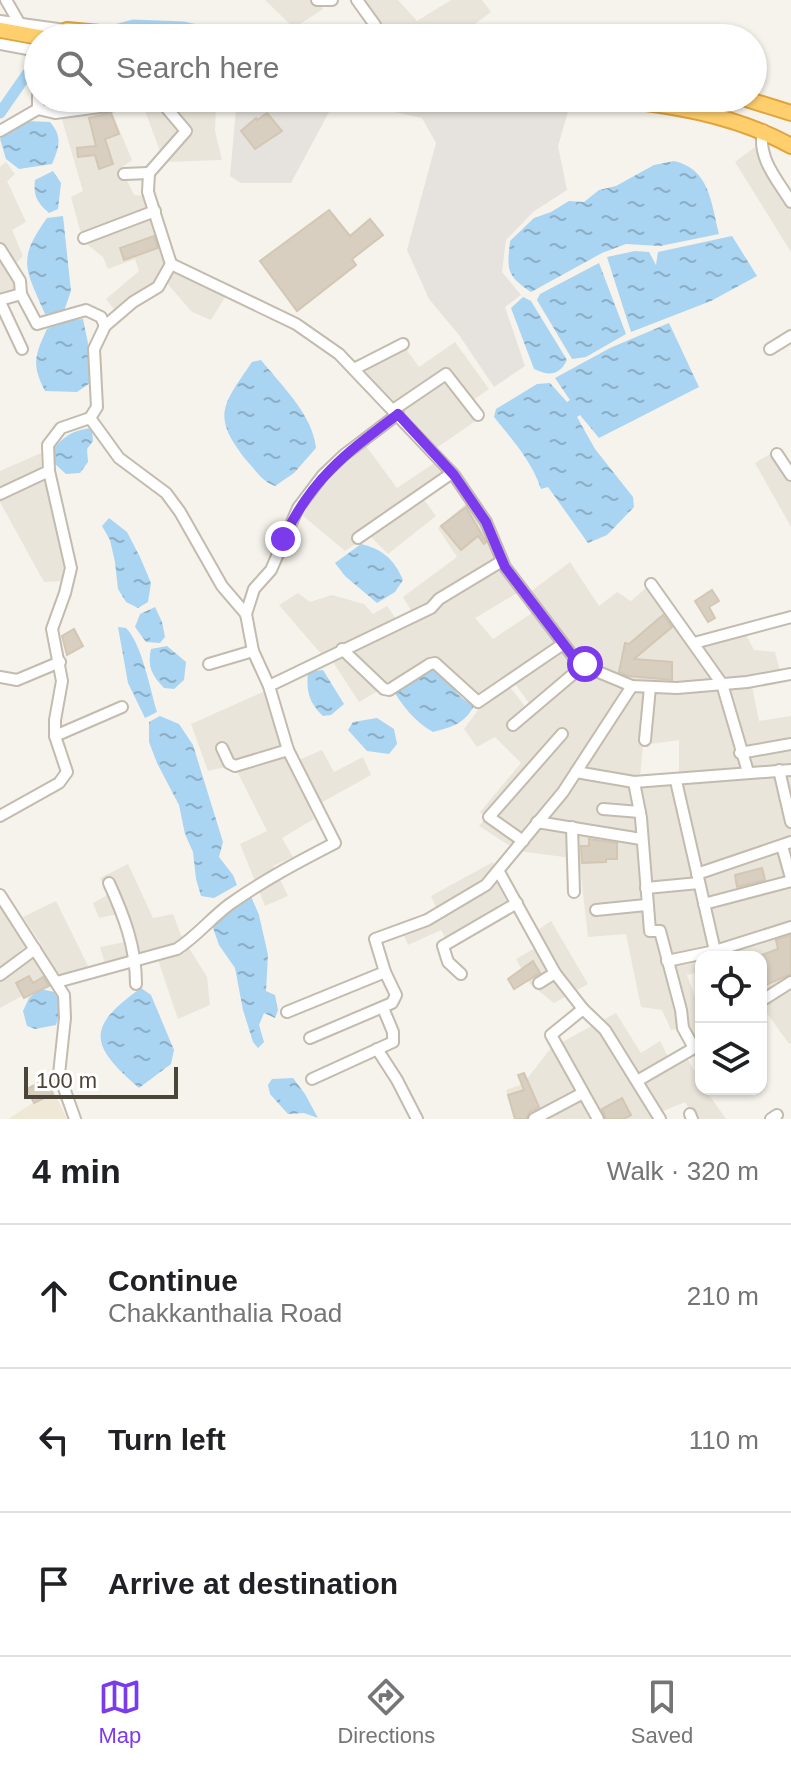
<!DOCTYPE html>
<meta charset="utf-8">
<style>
:root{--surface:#fff;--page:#f6f6f6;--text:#202124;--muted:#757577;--line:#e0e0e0;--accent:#7c3aed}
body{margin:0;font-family:Arial,sans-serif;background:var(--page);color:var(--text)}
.controls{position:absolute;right:24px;bottom:24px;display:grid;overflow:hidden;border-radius:16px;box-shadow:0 2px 6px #0004}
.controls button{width:72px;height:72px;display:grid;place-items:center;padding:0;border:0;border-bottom:2px solid var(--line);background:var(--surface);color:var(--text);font:40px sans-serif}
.scale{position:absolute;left:24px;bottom:20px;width:154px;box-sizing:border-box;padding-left:8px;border:4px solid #4b4439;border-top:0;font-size:22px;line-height:28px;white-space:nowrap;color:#4b4439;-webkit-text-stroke:6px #fff;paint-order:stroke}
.stop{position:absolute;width:24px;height:24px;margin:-18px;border:6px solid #7c3aed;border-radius:50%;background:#fff}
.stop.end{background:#7c3aed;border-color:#fff;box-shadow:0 2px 8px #0008}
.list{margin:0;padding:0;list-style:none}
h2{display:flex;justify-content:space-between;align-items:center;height:104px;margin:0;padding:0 32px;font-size:34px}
h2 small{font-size:26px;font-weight:400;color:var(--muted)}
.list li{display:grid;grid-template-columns:52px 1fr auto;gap:24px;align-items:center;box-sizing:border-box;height:144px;padding:0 32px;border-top:2px solid var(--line)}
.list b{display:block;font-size:30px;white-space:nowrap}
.list p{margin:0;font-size:26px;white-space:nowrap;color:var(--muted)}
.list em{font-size:26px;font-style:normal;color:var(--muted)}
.icon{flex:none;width:44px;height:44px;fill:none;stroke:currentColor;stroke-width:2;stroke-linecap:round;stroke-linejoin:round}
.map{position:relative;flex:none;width:791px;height:1119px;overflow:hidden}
.search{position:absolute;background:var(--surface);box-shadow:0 2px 6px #0004;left:24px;right:24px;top:24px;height:88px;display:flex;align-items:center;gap:20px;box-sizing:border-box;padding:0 28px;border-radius:44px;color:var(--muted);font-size:30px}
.sheet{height:536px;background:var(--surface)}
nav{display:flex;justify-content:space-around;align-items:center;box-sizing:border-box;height:112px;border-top:2px solid var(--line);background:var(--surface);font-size:22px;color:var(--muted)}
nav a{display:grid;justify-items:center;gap:4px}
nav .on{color:var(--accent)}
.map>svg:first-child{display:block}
.residential{fill:#eae5da}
.industrial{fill:#e6e2dd}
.education{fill:#efe8d6}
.water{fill:url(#water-ripples)}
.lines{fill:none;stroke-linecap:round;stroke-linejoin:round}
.canal{stroke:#a9d4f2;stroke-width:11}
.building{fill:#d8cfc1;stroke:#d3c7b4;stroke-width:2}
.minor-casing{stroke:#c2bbae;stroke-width:14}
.highway-casing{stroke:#e0a43c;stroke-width:18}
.minor{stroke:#fff;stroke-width:10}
.highway{stroke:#ffcf6e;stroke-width:14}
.route{stroke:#7c3aed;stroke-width:10}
</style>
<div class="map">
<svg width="791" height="1119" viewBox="0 0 791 1119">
<defs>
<pattern id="water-ripples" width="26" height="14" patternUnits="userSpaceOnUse" patternTransform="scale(2)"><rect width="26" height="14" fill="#a9d4f2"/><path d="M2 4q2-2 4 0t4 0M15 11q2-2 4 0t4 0" fill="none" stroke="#8caec5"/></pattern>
</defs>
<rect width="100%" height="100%" fill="#f6f3ec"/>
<!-- residential -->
<g class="residential">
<path d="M265 0H316L323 9 294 28Z"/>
<path d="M364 0H398L417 21 451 0H482L491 12 456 38H387V35Z"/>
<path d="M173 99 216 102 215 131 222 160 164 162 144 108Z"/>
<path d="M112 112 132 160 121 168 134 195 145 196 168 262 156 284 116 312 106 299 139 271 135 259 108 269 103 257 83 241 71 197 83 191 61 116Z"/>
<path d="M755 147 791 206V252L735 162Z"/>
<path d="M6 162 15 174 7 181 26 222 12 230 23 256 14 265 18 290 0 294V263L3 261 0 255V167Z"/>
<path d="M174 269 227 294 211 320 192 312 166 282Z"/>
<path d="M455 342 489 389 466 405 477 420 435 449 360 370 406 349 419 367Z"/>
<path d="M366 446 397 488 436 462 445 474 419 493 436 516 388 554 369 535 345 551 301 514 341 462Z"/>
<path d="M778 449 791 469V527L755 463Z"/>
<path d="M41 453 42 472 51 495 67 566 64 581 44 582 0 502V471Z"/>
<path d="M468 502 484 527 498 561 428 606 412 612 403 597 457 557 438 528Z"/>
<path d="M570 562 599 606 617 592 631 601 647 587 694 647 744 631 754 650 775 652 780 671 723 681 631 684 575 653 530 592Z"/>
<path d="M501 565 519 592 475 618 493 639 532 613 559 649 579 665 531 706 508 674 479 699 433 659 359 702 331 659 440 602Z"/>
<path d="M298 593 310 602 332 595 364 604 373 614 387 606 397 620 323 656 279 605Z"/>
<path d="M585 667 628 690 561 790 513 848 479 826 486 818 480 812 521 763 495 737 477 747 464 729 481 706 507 683 530 713Z"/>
<path d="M752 686 759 721 791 716V768L750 770 727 688Z"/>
<path d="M718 688 743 769 679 778V740L643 745 640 778 579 772 634 691Z"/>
<path d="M265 691 290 764 322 750 334 772 363 757 371 775 310 809 314 819 282 838 293 857 273 866 288 896 265 906 240 844 267 831 234 765 208 771 191 724Z"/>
<path d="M791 774V979L761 999V957H701V971L687 975 701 1013V1040L695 1043 687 1025 664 931 652 928 638 785Z"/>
<path d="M578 775 588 779 632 785 639 836 542 821Z"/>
<path d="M538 826 640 842 648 933 658 935 681 1028 671 1030 662 1010 641 1007 626 934 588 937 579 859 518 851Z"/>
<path d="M493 862 511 901 446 939 441 930 408 945 401 929 438 912 431 896Z"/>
<path d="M128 864 153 918 173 914 181 935 207 977 210 1005 178 1019 157 957 107 970 100 947 135 940 127 912 99 918 93 903 109 894 100 878Z"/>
<path d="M56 901 88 966 68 981 51 980 0 1008V976L43 947 23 917Z"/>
<path d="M0 905 27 945 0 968Z"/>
<path d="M551 921 588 984 554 1003 530 984 516 959 542 944 536 931Z"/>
<path d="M791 986V1043L789 1044 762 1006Z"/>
<path d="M616 1013 641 1053 660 1041 668 1057 635 1081 657 1119H514L506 1090 523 1084 551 1048Z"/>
<path d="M687 1058 701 1082V1089H705L726 1119H695L685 1102 661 1112 639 1081Z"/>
</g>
<!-- industrial -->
<path class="industrial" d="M237 98H572L558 146 567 190 533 212 506 240 502 272 521 295 505 307 525 366 494 387 459 335 429 299 407 250 436 143 422 118 336 99 291 183H241L230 176Z"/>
<!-- education -->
<path class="education" d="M53 1090 67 1119H8Z"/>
<!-- water -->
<g class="water">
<path d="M26 121 50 122C63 137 59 147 52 164L19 169 6 159 0 139Z"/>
<path d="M674 161C710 169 711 203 719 234L660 246 626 244 602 253 531 292C506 275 507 270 510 241L534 218 551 212 569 201 584 202 599 190 616 186 654 165Z"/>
<path d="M53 171 61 183 58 209 49 213C37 203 33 195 35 180Z"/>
<path d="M63 216 71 291 64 311 45 314C26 269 16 261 47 218Z"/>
<path d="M732 236 757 276 711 301 631 332 607 257 635 251 649 252 656 265 658 252Z"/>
<path d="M599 263 626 334 586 357 572 359 537 300 540 294Z"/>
<path d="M523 297 531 301 567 360C559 376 549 376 534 369L511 308Z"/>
<path d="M83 319 90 353V383L77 392 45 391C31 364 35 355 47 329L66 321Z"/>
<path d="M669 323 699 387 599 438 580 415 577 417 595 449 633 497 634 507 607 535 588 543 548 487 541 489C531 460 513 441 494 417L496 409 537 384 550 383 567 402 570 400 555 378 610 348Z"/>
<path d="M261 360C281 385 313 415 316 448L294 473 275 486C262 481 256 471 247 461 211 416 222 406 252 362Z"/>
<path d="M92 428 93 441 87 449 88 462 80 473 66 474 55 464V447C67 434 75 430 92 428Z"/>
<path d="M109 518 127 532 140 557 151 583 148 602 138 608 126 602 118 589 115 562 110 540 102 526Z"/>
<path d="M361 544C382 549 394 559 403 580L395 592 377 603 345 576 335 563Z"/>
<path d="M155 607 162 622 165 637 160 643 146 642 135 627 140 614Z"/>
<path d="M118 627 126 628C142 644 150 689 157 712L145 718 128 683Z"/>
<path d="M167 646 186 662 184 680 174 689 164 688C152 676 147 666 151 649Z"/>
<path d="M426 668C444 670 448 681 457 693 462 699 468 702 474 706 464 724 452 727 433 732 415 722 403 706 392 689Z"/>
<path d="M323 670 344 704 331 715 323 716C309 703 306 691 308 672Z"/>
<path d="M160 716 179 724 193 745 223 842 219 857 233 875 237 885 214 898 201 896 196 879 193 852 185 834 179 805 157 763 149 742V722Z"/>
<path d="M377 718 394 729 397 744 389 754 367 751 348 730 353 722Z"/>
<path d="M250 894 259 915 268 955 266 991 275 995 278 1010 275 1018 264 1013 259 1025 264 1042 258 1048 253 1042 243 1010 235 968 219 945 212 925Z"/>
<path d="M141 988 151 995 174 1050 171 1064 139 1088C89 1045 86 1027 141 988Z"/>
<path d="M41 989 54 992 62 1006 56 1025 35 1029 27 1026 23 1011 29 998Z"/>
<path d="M293 1078 305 1094 318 1118 304 1113 288 1114 270 1094 268 1085 272 1079Z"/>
</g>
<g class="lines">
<!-- canal -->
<g class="canal">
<path d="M112 37 115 30 133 25 184 27 219 35 313 38"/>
<path d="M0 113 27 74 38 72"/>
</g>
</g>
<!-- building -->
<g class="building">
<path d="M111 113 119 134 105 139 113 164 99 169 95 155 78 157 77 148 96 146 89 118Z"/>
<path d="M267 113 282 131 255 149 241 131 256 118 257 120Z"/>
<path d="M329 210 350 236 370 219 383 235 352 259 356 265 297 311 260 261Z"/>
<path d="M154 236 158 248 124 260 120 248Z"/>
<path d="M466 507 486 542 484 544 478 536 461 550 441 526Z"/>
<path d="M712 590 719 601 709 607 715 618 708 622 695 601Z"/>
<path d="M663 615 672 627 634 659 672 662V680L628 676 619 672 625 643 629 644Z"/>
<path d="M74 629 83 646 67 655 62 636Z"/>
<path d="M589 839 617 843V859H606V862L582 863 581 846H589Z"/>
<path d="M762 868 765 880 737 887 735 875Z"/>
<path d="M791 935V974L761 987V973L765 972 759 956 778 949 776 940Z"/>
<path d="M533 961 540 973 514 989 508 979Z"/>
<path d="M29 976 33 983 43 977 49 986 24 998 16 983Z"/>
<path d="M524 1073 539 1107 530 1112 526 1119H515L508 1095 524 1090 518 1075Z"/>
<path d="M46 1079 53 1094 34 1103 27 1089Z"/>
<path d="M622 1098 631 1115 624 1119H606L602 1109Z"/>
</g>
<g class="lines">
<!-- minor casing -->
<g class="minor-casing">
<g id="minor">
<path d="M6 0 21 26"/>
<path d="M317 0H332"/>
<path d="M357 0 375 25"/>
<path d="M0 21 65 30"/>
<path d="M0 44 38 51"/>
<path d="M763 130C757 158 777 179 791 202"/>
<path d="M0 131 38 109"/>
<path d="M124 174 149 173"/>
<path d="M84 238 155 211"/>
<path d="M0 249 20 281 21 294"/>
<path d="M171 264 296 324 339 354 454 475 486 522 505 567 572 655 596 671 632 686 677 688 747 682 791 674"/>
<path d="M0 300 21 294 37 324 86 310 101 317 105 326"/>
<path d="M0 302 22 349"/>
<path d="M770 349 791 336"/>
<path d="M354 369 403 344"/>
<path d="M393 410 446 374 478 415"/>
<path d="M90 418 119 458 166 493 180 512 222 586 246 614"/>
<path d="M777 454 791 475"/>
<path d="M0 494 49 471"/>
<path d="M358 538 452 473"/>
<path d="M651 584 722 684 748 772"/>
<path d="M694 643 791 617"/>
<path d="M342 649 384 689 389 690 430 664 435 663 478 702 563 644"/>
<path d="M209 664 253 651"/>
<path d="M0 677 17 680 60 662"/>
<path d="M269 686 431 608 439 599 502 561"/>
<path d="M513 725 585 664"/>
<path d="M55 736 122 707"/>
<path d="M645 740 650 687"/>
<path d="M222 748 229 763 235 766 288 750"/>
<path d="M740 753 791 744"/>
<path d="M779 770 791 822"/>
<path d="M576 772 634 782 791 770"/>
<path d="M676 781 715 951 791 927"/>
<path d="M634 782 641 818 650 931H660L681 1010 683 1028 694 1048"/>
<path d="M603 809 640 812"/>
<path d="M0 816 59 783 67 772 55 736V720L62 681 52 629 65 593 71 568 49 471 48 445 61 428 90 418 97 407 94 349 105 326 133 302 158 287 171 264 148 192 149 173 186 131 159 99 55 113 38 109V95"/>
<path d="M537 822 641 839"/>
<path d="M572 827 574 892"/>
<path d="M523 841 489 817 562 734"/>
<path d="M782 846 791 878"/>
<path d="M499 872 555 973 539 983"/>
<path d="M697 874 791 842"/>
<path d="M109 883C124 916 136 947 136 984"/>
<path d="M646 888 699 883"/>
<path d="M0 895 64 995 65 1018 59 1074 75 1119"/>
<path d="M704 904 791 881"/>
<path d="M596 910 646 905"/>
<path d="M667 961 715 951"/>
<path d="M555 973 583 1009 605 1030 660 1119"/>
<path d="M461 974 448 962 443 946 517 903"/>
<path d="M0 975 35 949"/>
<path d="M57 982 177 949C197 936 211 918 230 904 264 880 298 862 335 843L288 750 269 686 253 651 246 614 254 589 271 570 298 508 323 475 344 455 398 414"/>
<path d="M761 1001 791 982"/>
<path d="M583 1009 551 1035 598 1119"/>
<path d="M287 1012 385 972 375 939 427 920 486 885 563 792 632 686"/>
<path d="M310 1038 392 1003 396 995 385 972"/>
<path d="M377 1049 397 1080 417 1119"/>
<path d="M312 1079 393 1042V1032L383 1008"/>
<path d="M637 1081 701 1044"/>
<path d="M690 1114 692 1119"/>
<path d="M534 1119 583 1093"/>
<path d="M771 1119 777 1115"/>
</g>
</g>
<!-- highway casing -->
<g class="highway-casing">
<g id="highway">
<path d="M0 30 44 38"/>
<path d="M53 38 67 30 154 38"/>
<path d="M602 98C666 104 734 114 791 146"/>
<path d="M743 98 791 113"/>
</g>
</g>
<!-- minor -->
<use href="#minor" class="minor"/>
<!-- highway -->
<use href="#highway" class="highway"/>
</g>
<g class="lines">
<!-- route -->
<path class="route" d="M283 539C312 478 345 454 398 414L454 475 486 522 505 567 572 655 585 664"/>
</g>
</svg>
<div class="controls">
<button><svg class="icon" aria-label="locate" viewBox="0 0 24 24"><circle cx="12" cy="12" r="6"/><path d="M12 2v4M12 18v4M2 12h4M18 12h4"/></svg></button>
<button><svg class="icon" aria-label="layers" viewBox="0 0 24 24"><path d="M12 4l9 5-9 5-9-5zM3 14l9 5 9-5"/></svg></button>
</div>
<div class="scale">100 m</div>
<div class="stop" style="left:585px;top:664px"></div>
<div class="stop end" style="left:283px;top:539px"></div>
<div class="search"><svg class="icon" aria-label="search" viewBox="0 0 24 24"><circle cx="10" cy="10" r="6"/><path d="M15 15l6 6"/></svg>Search here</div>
</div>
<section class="sheet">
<h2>4 min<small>Walk · 320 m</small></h2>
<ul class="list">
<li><svg class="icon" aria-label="ahead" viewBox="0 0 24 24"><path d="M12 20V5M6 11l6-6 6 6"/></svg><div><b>Continue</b><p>Chakkanthalia Road</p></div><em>210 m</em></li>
<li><svg class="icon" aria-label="left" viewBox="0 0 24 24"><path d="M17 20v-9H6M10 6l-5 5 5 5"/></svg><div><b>Turn left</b></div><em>110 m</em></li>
<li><svg class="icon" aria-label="arrive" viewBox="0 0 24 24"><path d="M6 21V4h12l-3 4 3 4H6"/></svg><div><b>Arrive at destination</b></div></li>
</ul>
</section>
<nav>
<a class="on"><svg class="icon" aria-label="map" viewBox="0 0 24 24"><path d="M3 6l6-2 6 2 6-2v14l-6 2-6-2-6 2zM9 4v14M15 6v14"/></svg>Map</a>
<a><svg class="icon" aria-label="directions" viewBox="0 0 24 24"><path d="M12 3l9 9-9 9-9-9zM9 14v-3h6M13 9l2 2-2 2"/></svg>Directions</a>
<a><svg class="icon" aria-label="saved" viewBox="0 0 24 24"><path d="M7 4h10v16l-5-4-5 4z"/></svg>Saved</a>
</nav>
